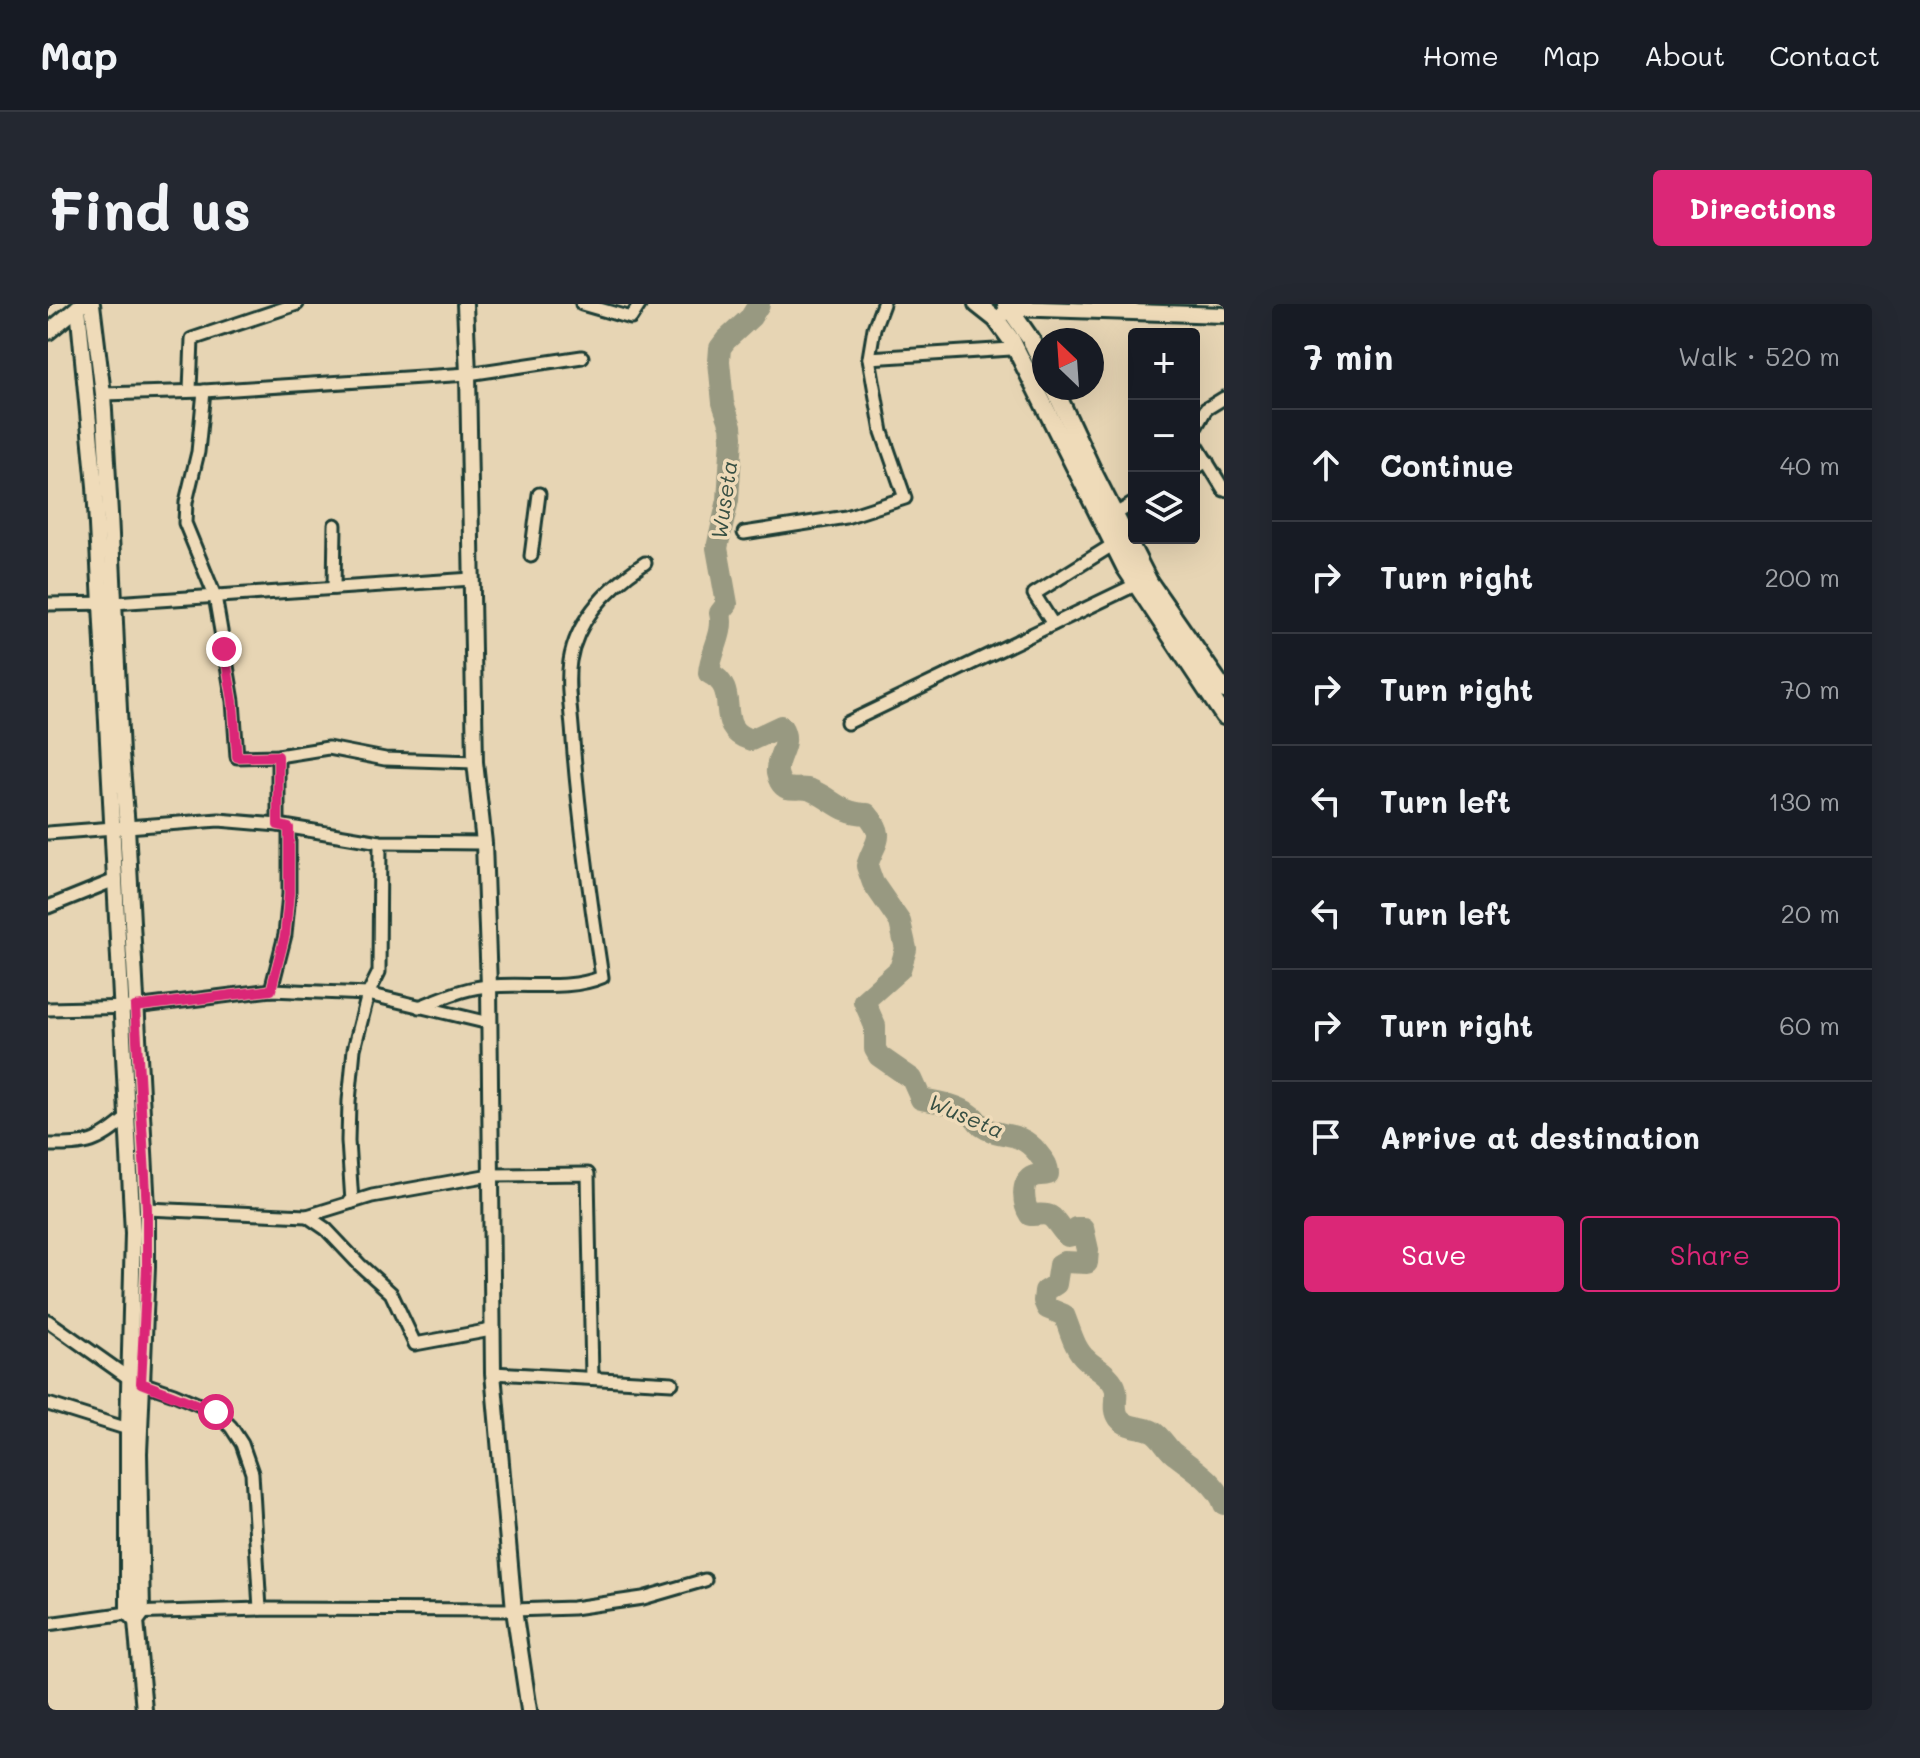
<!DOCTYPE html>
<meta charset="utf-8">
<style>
:root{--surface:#171b24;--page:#242831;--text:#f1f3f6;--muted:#9ea1a6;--line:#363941;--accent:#db2777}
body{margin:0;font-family:Mali,sans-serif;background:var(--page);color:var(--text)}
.controls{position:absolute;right:24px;top:24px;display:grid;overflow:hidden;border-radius:8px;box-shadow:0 8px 32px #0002}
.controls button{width:72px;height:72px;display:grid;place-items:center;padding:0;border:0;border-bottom:2px solid var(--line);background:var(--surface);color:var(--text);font:40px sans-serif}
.compass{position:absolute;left:984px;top:24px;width:72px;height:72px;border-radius:50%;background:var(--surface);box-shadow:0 8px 32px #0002;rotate:335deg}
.stop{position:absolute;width:24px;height:24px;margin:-18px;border:6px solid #db2777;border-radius:50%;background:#fff}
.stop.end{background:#db2777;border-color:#fff;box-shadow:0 2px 8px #0008}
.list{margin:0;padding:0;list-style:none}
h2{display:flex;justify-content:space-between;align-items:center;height:104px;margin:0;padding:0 32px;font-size:34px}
h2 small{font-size:26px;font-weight:400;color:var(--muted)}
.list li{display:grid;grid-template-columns:52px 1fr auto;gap:24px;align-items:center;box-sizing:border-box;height:112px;padding:0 32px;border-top:2px solid var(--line)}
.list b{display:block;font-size:30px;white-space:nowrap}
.list em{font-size:26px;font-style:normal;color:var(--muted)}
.actions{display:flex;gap:16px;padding:24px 32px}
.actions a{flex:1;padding:18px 0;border:2px solid var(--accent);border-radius:8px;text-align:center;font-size:28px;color:var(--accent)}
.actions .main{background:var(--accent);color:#fff}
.icon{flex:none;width:44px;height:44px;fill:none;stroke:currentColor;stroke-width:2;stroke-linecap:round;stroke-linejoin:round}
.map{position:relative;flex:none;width:1176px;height:1406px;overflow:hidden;border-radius:8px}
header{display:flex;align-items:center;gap:48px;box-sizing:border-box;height:112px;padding:0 40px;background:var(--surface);border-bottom:2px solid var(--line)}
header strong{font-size:38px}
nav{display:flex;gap:44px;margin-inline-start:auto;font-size:28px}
.intro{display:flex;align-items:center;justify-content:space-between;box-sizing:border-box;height:192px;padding:0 48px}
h1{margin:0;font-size:56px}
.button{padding:20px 36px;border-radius:8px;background:var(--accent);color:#fff;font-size:28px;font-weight:700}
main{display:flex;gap:48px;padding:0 48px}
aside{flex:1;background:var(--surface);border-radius:8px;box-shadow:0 8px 32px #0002}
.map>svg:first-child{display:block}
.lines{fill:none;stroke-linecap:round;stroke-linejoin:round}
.river{stroke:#989981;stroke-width:22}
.minor-casing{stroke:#1f3d34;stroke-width:17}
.tertiary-casing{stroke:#1f3d34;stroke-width:20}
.secondary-casing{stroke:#1f3d34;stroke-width:22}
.minor{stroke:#efdbb9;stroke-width:11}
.tertiary{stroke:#efdbb9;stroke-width:14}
.secondary{stroke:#efdbb9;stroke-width:16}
.route{stroke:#db2777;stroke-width:10}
.labels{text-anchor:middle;stroke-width:7;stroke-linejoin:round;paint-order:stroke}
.water-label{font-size:22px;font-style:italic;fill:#374f43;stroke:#efdbb9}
</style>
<header>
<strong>Map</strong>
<nav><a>Home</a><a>Map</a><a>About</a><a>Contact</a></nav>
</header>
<div class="intro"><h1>Find us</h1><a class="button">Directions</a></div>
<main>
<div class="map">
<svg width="1176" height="1406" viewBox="0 0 1176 1406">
<rect width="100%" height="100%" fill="#e7d5b4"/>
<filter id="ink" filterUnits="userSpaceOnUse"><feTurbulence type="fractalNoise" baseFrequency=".0125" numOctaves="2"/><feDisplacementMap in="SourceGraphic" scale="16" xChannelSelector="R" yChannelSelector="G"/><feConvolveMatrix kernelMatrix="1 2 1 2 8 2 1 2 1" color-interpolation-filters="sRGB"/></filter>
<g filter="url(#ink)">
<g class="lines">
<!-- river -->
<path class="river" d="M711 0 703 13 678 36 672 44 671 57 675 99 683 122 684 133 680 196 669 244 679 300 672 309C677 330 662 348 661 369 696 386 662 424 703 436L733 422C745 440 727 452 729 469 730 474 733 482 739 484 747 486 755 483 763 486 787 496 791 509 819 510 840 534 826 537 819 562L825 579 852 618 858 645 852 665 816 697 827 722V745L831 752 864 775 873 795C891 798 911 801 926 813 928 815 932 821 934 822 952 835 970 825 989 848 995 856 1000 860 1000 870 995 872 991 870 986 872 971 877 976 902 982 911 988 911 997 909 1002 912 1009 916 1013 927 1020 932L1025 931 1028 924H1035L1040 946 1039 959 1016 958 1011 961 1008 980 997 987 996 997 999 1004 1016 1011C1022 1025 1026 1045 1038 1055 1047 1064 1058 1067 1065 1079 1073 1090 1063 1103 1071 1114 1080 1125 1093 1122 1104 1127 1113 1132 1118 1143 1125 1149 1143 1163 1169 1179 1176 1200"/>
<!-- minor casing -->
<g class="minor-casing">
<g id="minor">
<path d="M534 0 583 14 592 0"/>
<path d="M821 54 963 45"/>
<path d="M142 86 144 35 249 0"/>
<path d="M156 87 150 148 138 198 137 219 167 292 185 397 189 453 230 452 280 444 337 455 427 458"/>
<path d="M55 90 156 87 420 70 534 53"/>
<path d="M1146 126 1158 105 1176 94"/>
<path d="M1146 137 1176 186"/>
<path d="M1146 165 1159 157"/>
<path d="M1066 211 1086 199"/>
<path d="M696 229 798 213 857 194 834 128 821 54 826 24 835 0"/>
<path d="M483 252 491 190"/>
<path d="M286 284 287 221"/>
<path d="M0 300 66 299 424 275"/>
<path d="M1005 320 986 290 1066 240"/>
<path d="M799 419 1087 281"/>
<path d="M230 452V521"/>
<path d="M0 529 171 516 230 521 332 538 436 539"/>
<path d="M0 603 67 576"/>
<path d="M223 686 237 631 241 590V524"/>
<path d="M371 703C395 694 417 683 443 682 479 679 521 687 554 673 542 594 531 516 525 437 524 412 518 382 522 357 529 313 562 282 597 259"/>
<path d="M0 705 87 703 223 686 320 690 441 719"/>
<path d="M0 841C42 841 48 840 80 813"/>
<path d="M304 898 300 837 301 797 306 745 320 690 331 668 332 538"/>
<path d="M99 905 259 912 278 925 312 961 343 989 367 1040 443 1026"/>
<path d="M259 912 324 892 442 871 540 870 544 1074"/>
<path d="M0 1017 82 1075 126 1090 168 1108 183 1123 194 1140 204 1169 212 1305"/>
<path d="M445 1069 624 1079"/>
<path d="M0 1100 80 1125"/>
<path d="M0 1320 80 1309 212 1305 466 1306 525 1304 595 1294 657 1276"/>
</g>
</g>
<!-- tertiary casing -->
<g class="tertiary-casing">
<g id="tertiary">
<path d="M44 0 55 90 62 209 73 450 79 523 99 905V963L91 1149 94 1309 88 1317 96 1406"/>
<path d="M417 0 420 70 427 458 436 539 441 682 445 1069 466 1306 481 1406"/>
<path d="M30 3 47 182 85 929 80 1125V1309L88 1317"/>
<path d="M955 10 963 4 1176 11"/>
<path d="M0 28 34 0"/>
</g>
</g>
<!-- secondary casing -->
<g class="secondary-casing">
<g id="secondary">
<path d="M929 0 948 15 964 37 1077 263 1176 412"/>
<path d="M958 0 983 36 996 63"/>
<path d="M1006 84 1047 172 1101 278 1176 386"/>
</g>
</g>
<!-- minor -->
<use href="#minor" class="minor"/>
<!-- tertiary -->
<use href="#tertiary" class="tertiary"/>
<!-- secondary -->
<use href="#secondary" class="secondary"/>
</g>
</g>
<g class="lines" filter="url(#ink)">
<!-- route -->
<path class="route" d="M168 1108 93 1079 99 963V905L87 703 223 686 237 631 241 590V524L230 521V452L189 453 185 397 176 345"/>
</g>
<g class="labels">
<!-- water labels -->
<g class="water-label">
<text transform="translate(676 196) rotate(-82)" y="8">Wuseta</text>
<text transform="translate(918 812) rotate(23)" y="8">Wuseta</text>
</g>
</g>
</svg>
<div class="controls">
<button>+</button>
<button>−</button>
<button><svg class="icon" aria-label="layers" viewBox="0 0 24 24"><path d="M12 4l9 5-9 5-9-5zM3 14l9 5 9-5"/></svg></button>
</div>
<svg class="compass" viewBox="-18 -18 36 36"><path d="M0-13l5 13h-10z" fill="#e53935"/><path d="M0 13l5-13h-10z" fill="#9ea1a6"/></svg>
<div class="stop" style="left:168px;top:1108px"></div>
<div class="stop end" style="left:176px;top:345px"></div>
</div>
<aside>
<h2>7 min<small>Walk · 520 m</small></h2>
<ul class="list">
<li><svg class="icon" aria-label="ahead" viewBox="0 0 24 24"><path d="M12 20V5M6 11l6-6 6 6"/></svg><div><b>Continue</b></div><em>40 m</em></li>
<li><svg class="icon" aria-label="right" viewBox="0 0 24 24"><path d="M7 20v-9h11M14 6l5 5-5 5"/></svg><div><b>Turn right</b></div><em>200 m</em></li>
<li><svg class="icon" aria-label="right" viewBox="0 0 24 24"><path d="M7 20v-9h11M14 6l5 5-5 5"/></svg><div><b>Turn right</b></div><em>70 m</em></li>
<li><svg class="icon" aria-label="left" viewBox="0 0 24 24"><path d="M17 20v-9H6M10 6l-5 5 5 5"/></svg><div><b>Turn left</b></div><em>130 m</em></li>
<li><svg class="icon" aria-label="left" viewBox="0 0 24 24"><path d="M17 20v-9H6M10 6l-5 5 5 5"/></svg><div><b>Turn left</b></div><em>20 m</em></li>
<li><svg class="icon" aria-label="right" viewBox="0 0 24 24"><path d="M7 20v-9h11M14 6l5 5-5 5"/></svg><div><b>Turn right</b></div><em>60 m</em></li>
<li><svg class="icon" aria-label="arrive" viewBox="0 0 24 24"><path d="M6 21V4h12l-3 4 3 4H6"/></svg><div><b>Arrive at destination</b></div></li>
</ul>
<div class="actions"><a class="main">Save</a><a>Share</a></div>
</aside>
</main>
